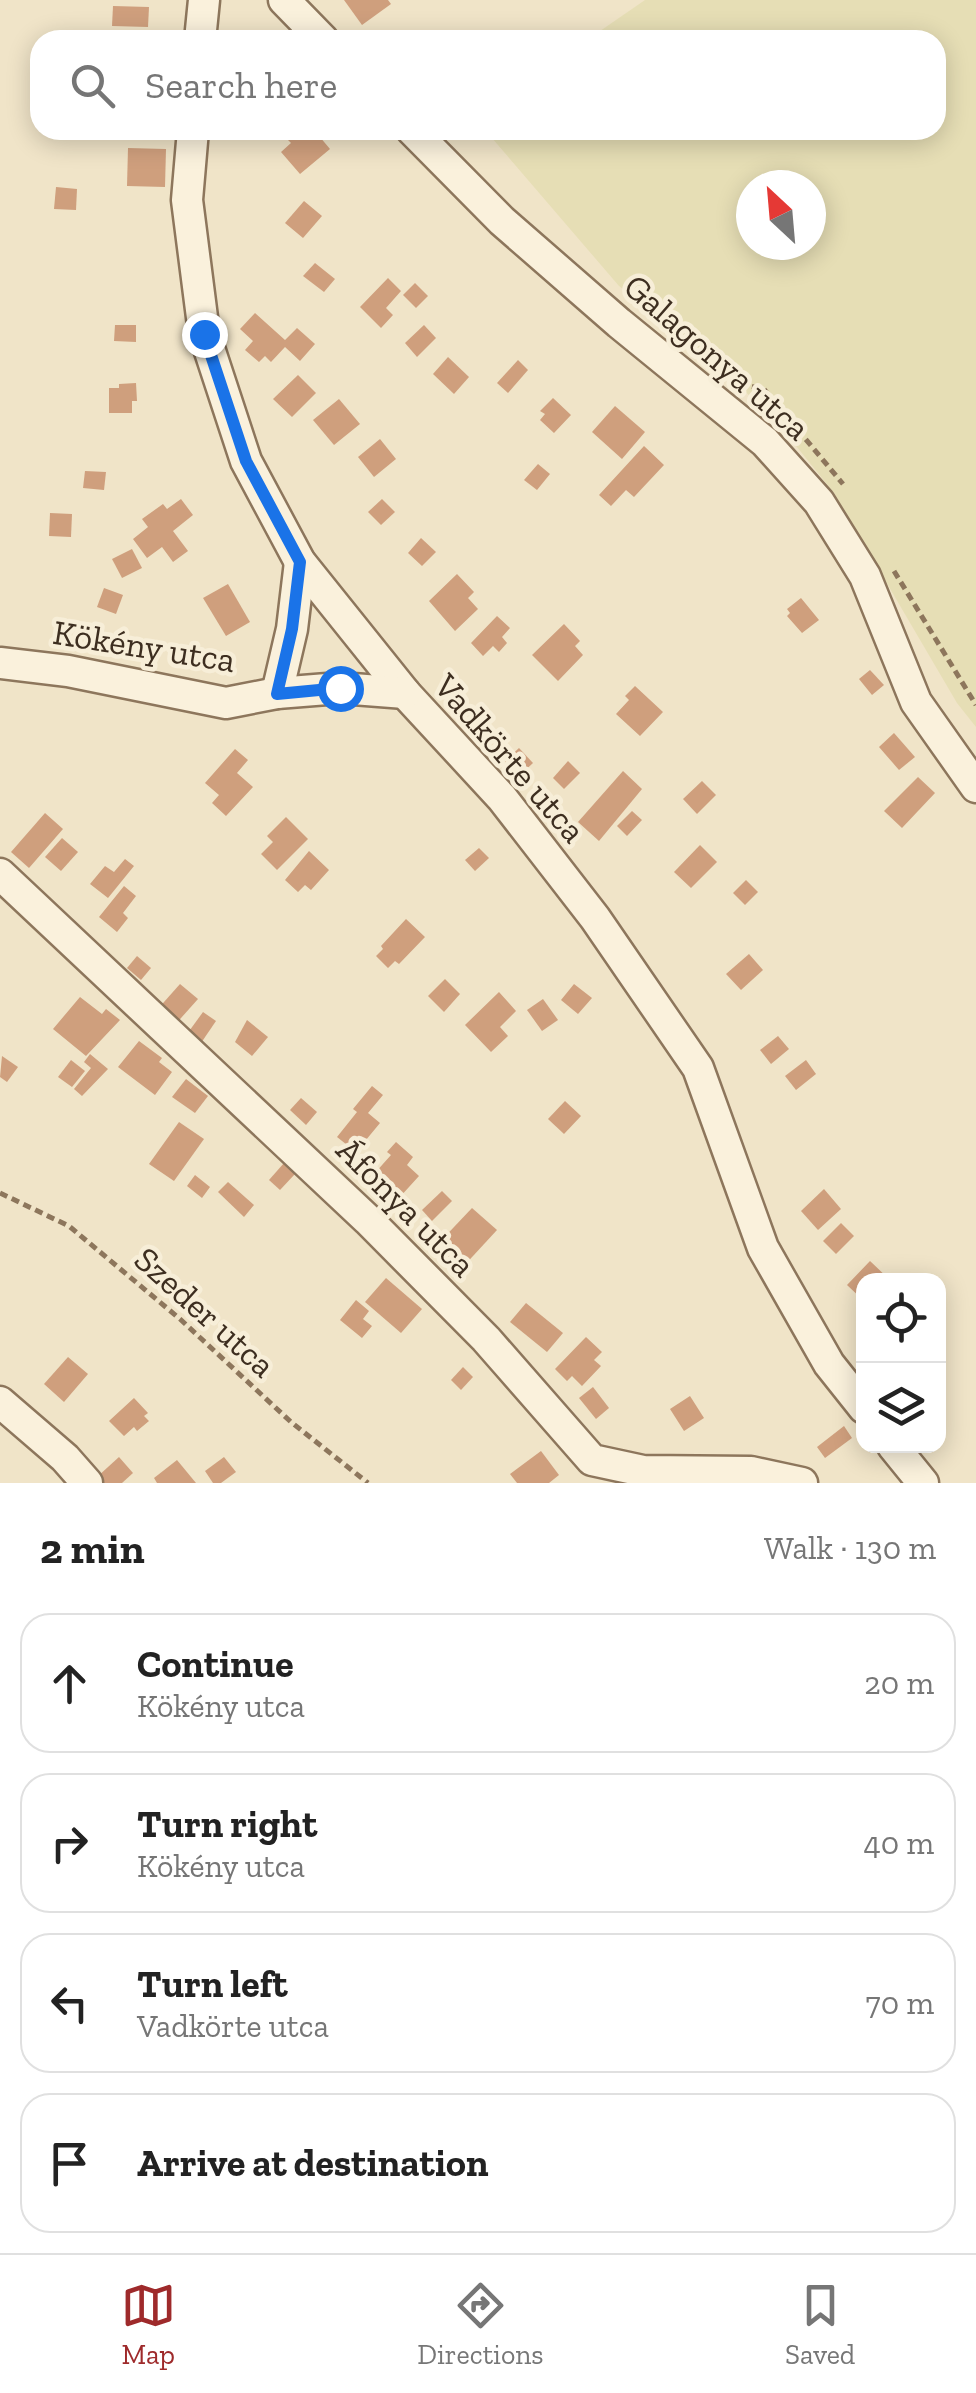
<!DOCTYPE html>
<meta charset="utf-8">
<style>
:root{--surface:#fff;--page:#f2f2f2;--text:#222;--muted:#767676;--line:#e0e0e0;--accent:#9e2a2b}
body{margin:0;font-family:"Zilla Slab",serif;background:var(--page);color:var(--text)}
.controls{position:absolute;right:30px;bottom:30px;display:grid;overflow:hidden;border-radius:20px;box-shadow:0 5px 25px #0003}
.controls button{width:90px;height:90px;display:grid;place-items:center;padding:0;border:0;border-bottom:2px solid var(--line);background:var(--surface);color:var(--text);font:50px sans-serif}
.compass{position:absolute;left:736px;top:170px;width:90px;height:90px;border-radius:50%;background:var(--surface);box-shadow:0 5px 25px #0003;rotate:334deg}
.stop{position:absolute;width:30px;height:30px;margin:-22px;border:8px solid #1a73e8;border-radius:50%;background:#fff}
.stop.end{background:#1a73e8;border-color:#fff;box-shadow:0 2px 10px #0008}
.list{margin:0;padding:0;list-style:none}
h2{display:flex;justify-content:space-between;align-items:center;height:130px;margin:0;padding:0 40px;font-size:42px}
h2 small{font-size:32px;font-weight:400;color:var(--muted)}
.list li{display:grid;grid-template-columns:65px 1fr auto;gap:30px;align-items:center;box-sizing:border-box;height:140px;margin:0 20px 20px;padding:0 20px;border:2px solid var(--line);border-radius:30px}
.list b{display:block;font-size:38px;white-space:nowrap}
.list p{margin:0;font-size:32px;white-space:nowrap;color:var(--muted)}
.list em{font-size:32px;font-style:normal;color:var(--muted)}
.icon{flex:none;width:55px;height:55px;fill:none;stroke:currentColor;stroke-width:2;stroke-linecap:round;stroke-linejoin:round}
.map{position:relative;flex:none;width:976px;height:1483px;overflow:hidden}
.search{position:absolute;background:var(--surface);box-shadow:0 5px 25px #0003;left:30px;right:30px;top:30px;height:110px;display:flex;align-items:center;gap:25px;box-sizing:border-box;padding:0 35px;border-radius:30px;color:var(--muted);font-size:38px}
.sheet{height:770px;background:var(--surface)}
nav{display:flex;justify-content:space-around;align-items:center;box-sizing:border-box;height:140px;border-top:2px solid var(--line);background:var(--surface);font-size:28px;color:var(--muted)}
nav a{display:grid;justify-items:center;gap:5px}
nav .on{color:var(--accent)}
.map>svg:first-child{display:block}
.farmland{fill:#e6deb5;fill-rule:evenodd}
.building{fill:#cf9f7d}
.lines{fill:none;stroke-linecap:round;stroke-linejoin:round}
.minor-casing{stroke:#8d765c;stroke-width:35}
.path{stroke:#8d765c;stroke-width:5;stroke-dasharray:8 5;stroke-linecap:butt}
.minor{stroke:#faf1dc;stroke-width:30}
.route{stroke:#1a73e8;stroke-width:12}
.labels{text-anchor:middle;stroke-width:9;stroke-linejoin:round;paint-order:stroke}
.street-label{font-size:35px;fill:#3d2e20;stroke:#f7eed8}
</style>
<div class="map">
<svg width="976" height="1483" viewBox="0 0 976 1483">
<rect width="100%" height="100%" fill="#f0e4c8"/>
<!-- farmland -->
<path class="farmland" d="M645 0H976V727L957 703 834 493 772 416 685 337 619 286 485 130H936V40H587ZM751 185H811V245H751Z"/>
<!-- building -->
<g class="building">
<path d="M344 0H388L391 4 362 25Z"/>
<path d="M113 6 149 7 148 27 112 26Z"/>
<path d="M297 130H314L330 149 300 174 281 152 291 143 287 139Z"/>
<path d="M128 148 166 149 165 187 127 186Z"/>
<path d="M56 187 77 189 76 210 54 209Z"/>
<path d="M304 201 322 216 303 238 285 223Z"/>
<path d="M315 263 335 279 324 292 303 276Z"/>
<path d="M388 278 401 291 386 308 393 315 381 328 360 307Z"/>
<path d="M415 283 428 296 416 308 403 295Z"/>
<path d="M255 313 285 340 297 328 315 344 300 361 285 347 271 362 265 356 259 362 245 350 253 341 240 329Z"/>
<path d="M115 325H136V342L114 341Z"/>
<path d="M424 325 436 338 417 357 405 343Z"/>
<path d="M448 357 469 377 454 394 433 374Z"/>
<path d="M518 360 528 370 508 393 497 383Z"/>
<path d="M298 375 316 393 292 417 273 399Z"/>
<path d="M136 383 137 401H132V413H109V388H119V384Z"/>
<path d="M553 398 571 415 554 433 540 420 545 414 540 411Z"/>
<path d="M339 399 360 424 334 445 313 420Z"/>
<path d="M615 406 645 432 622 459 592 432Z"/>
<path d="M380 439 396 459 374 477 358 457Z"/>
<path d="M644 446 664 465 634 497 626 490 611 506 599 495Z"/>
<path d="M538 464 550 474 537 490 524 480Z"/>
<path d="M85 471 106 472 104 490 83 488Z"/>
<path d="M181 499 193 515 173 531 188 551 173 562 162 547 147 558 133 539 148 527 142 519 163 504 167 509Z"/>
<path d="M382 499 395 512 381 525 368 512Z"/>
<path d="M50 513 72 514 71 537 49 536Z"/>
<path d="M421 538 436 552 422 566 408 553Z"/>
<path d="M132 549 142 568 122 578 112 559Z"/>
<path d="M457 574 474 592 468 598 478 609 455 631 429 601Z"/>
<path d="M228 584 250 622 226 636 203 598Z"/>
<path d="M104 588 123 595 116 614 97 607Z"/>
<path d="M801 598 819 620 802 633 787 616 790 613 787 609Z"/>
<path d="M497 616 510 628 502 637 507 643 499 652 493 646 483 656 471 643Z"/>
<path d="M564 624 580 641 575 646 583 655 558 681 532 655Z"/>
<path d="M870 670 884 685 872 695 859 679Z"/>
<path d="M635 686 663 712 640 736 616 714 629 700 625 696Z"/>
<path d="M894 733 915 757 899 770 879 747Z"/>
<path d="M519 748 533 763 519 776 505 761Z"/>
<path d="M235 749 248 760 237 773 253 787 226 816 212 803 219 795 205 783Z"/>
<path d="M568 761 580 773 564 789 553 778Z"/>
<path d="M623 771 642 789 599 841 578 822Z"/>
<path d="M918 777 935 793 902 828 884 811Z"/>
<path d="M702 781 716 795 697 814 683 799Z"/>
<path d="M632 811 642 820 627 836 617 826Z"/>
<path d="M45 813 63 829 29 868 11 852Z"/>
<path d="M286 817 308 839 277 870 261 854 273 842 267 836Z"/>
<path d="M62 838 78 852 61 871 45 857Z"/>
<path d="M700 845 717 862 691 888 674 872Z"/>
<path d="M479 848 489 858 475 871 465 860Z"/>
<path d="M309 851 329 870 311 890 305 885 298 892 285 880Z"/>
<path d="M125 859 134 866 108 898 90 884 105 866 114 872Z"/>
<path d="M746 880 758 892 745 905 733 893Z"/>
<path d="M124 886 136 896 123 913 128 918 117 932 99 917Z"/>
<path d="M406 919 425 937 399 964 395 961 388 968 376 956 383 949 381 946Z"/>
<path d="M749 954 763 970 741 990 726 974Z"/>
<path d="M137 956 151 968 141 980 127 968Z"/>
<path d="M445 979 460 994 444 1012 428 996Z"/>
<path d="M180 984 198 999 173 1027 156 1011Z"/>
<path d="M574 984 592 998 578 1014 561 1000Z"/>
<path d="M499 992 516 1011 500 1027 508 1036 491 1052 465 1025Z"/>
<path d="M80 997 102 1014 106 1009 120 1020 86 1056 53 1029Z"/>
<path d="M543 999 558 1020 542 1031 527 1010Z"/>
<path d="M203 1012 216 1021 201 1043 187 1034Z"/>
<path d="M247 1020 268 1037 252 1056 235 1042Z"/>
<path d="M778 1036 789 1049 771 1064 760 1050Z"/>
<path d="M139 1041 162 1058 159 1062 172 1072 155 1095 118 1067Z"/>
<path d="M90 1054 108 1069 82 1096 74 1089 91 1068 84 1062Z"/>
<path d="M2 1056 18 1067 7 1082 0 1077Z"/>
<path d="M71 1060 85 1071 72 1087 58 1077Z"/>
<path d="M806 1060 816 1074 796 1090 785 1076Z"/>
<path d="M186 1079 208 1096 195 1113 172 1097Z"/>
<path d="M372 1086 383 1095 368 1113 380 1123 356 1152 337 1137 357 1112 353 1109Z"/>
<path d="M301 1098 317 1112 306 1125 290 1110Z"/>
<path d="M565 1101 581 1116 564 1134 548 1119Z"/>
<path d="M179 1122 204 1139 174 1181 149 1164Z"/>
<path d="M396 1142 413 1157 407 1165 419 1176 399 1198 374 1174 391 1155 387 1152Z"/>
<path d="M284 1163 295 1174 280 1190 269 1180Z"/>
<path d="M195 1175 210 1187 202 1198 187 1186Z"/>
<path d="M228 1182 254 1205 244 1217 218 1192Z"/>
<path d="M824 1189 841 1209 818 1230 801 1211Z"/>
<path d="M442 1191 452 1201 432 1221 422 1210Z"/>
<path d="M472 1208 497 1230 461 1269 436 1246Z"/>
<path d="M841 1223 854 1236 836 1254 823 1241Z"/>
<path d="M870 1261 890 1280H864V1301L847 1285Z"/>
<path d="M386 1278 422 1309 401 1333 365 1302Z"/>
<path d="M356 1300 369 1311 363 1319 372 1326 362 1338 340 1320Z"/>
<path d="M526 1303 563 1333 547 1352 510 1322Z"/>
<path d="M586 1337 602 1352 594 1360 601 1366 582 1386 572 1376 567 1381 555 1369Z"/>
<path d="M68 1357 88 1374 64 1402 44 1384Z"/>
<path d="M463 1367 473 1377 461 1390 451 1380Z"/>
<path d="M593 1387 609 1408 596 1419 579 1398Z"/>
<path d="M690 1396 704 1418 684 1431 670 1409Z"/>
<path d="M134 1398 148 1413 144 1416 149 1421 137 1431 134 1427 124 1436 109 1421Z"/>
<path d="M844 1426 852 1438 825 1458 817 1447Z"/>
<path d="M541 1451 559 1475 549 1483H517L510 1474Z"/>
<path d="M119 1457 133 1473 122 1483H103L97 1477Z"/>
<path d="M224 1457 236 1472 221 1483H213L205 1471Z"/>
<path d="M177 1460 196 1483H157L154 1478Z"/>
</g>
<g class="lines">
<!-- minor casing -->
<g class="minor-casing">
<g id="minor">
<path d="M284 0 323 40"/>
<path d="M200 40 204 0"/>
<path d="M193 130 187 200 204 333 246 461 300 562 405 693 502 798 595 918 698 1068 763 1248 829 1364 864 1408"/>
<path d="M412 130 502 221 619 323 765 442 819 502 865 576 916 702 976 787"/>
<path d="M0 663 68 671 226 703 277 693 340 688 405 693"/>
<path d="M277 693 292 629 300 562"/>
<path d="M0 874 368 1220 486 1339 592 1460 643 1471 751 1472 802 1483"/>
<path d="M0 1402 65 1458 87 1483"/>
<path d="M893 1446 923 1483"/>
</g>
</g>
<!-- path -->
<g class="path">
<path d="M739 385 763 388 843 484"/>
<path d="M894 571 976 705"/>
<path d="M0 1193 69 1226 180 1319 291 1422 368 1483"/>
</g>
<!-- minor -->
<use href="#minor" class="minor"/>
</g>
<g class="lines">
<!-- route -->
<path class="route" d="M204 334 246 461 300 562 292 629 277 694 340 688"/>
</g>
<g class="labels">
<!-- street labels -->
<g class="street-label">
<text transform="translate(717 357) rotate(41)" y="12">Galagonya utca</text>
<text transform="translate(144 646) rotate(9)" y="12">Kökény utca</text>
<text transform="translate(510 758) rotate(49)" y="12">Vadkörte utca</text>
<text transform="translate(406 1207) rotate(45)" y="12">Áfonya utca</text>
<text transform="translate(205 1312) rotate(42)" y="12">Szeder utca</text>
</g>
</g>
</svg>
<div class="controls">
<button><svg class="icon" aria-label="locate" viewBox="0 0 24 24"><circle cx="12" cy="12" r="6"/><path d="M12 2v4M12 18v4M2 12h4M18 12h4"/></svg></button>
<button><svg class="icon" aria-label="layers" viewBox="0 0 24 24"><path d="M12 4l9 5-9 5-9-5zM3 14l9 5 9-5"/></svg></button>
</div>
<svg class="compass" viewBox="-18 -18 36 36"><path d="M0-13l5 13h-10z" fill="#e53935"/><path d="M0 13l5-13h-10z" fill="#767676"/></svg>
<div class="stop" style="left:340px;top:688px"></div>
<div class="stop end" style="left:204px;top:334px"></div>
<div class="search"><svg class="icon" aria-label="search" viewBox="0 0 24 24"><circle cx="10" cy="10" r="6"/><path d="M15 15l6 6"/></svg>Search here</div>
</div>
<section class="sheet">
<h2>2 min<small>Walk · 130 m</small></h2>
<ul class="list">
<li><svg class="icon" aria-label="ahead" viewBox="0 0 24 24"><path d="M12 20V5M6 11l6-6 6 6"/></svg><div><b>Continue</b><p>Kökény utca</p></div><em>20 m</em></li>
<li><svg class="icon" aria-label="right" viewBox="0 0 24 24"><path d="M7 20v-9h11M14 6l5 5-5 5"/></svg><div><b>Turn right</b><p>Kökény utca</p></div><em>40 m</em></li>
<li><svg class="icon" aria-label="left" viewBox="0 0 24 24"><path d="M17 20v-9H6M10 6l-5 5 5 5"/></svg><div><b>Turn left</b><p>Vadkörte utca</p></div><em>70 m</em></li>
<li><svg class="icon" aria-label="arrive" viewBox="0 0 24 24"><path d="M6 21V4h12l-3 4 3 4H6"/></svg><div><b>Arrive at destination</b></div></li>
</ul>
</section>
<nav>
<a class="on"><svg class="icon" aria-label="map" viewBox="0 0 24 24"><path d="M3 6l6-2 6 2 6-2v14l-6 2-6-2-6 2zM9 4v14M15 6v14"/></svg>Map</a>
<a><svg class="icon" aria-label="directions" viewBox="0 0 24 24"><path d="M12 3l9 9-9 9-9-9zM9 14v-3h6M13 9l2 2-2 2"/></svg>Directions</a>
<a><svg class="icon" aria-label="saved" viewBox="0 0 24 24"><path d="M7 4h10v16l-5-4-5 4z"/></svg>Saved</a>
</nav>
